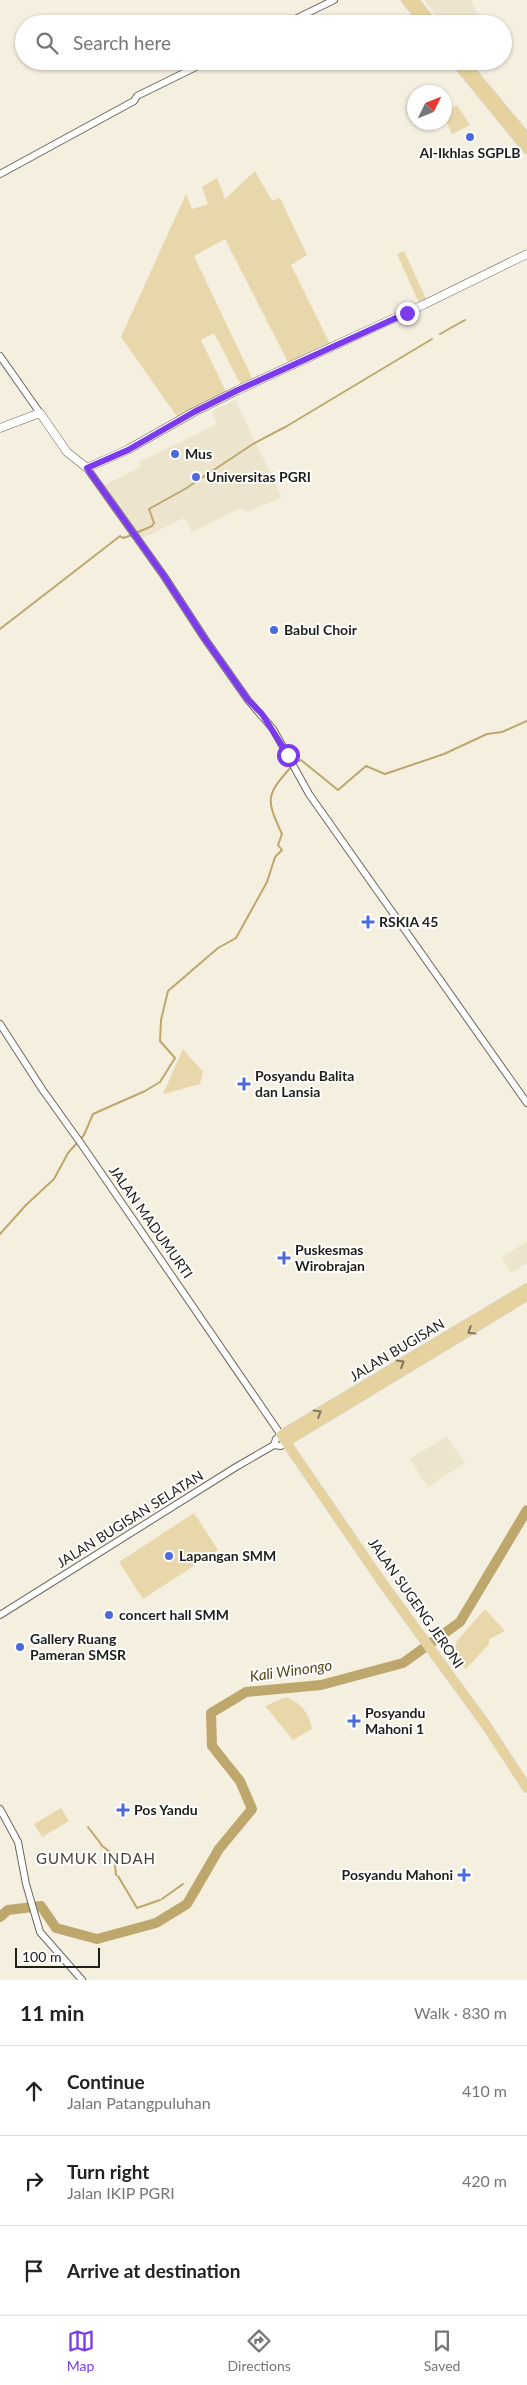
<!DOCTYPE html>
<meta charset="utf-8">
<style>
:root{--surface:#fff;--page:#f2f2f2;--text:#222;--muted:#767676;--line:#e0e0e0;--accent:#7c3aed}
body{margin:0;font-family:Lato,sans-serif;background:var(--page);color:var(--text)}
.compass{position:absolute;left:407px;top:85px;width:45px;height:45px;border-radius:50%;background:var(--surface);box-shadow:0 1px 4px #0004;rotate:47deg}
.scale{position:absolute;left:15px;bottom:12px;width:85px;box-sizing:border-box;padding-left:5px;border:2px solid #201e19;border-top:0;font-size:14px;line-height:18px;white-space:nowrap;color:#201e19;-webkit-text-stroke:4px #fff;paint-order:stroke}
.stop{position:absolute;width:15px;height:15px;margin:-11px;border:4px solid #7c3aed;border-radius:50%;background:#fff}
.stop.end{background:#7c3aed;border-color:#fff;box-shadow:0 1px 5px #0008}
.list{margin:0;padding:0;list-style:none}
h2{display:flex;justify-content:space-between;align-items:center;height:65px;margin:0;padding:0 20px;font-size:21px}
h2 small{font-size:16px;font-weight:400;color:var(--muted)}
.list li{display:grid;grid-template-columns:32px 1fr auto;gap:15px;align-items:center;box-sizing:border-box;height:90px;padding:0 20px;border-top:1px solid var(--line)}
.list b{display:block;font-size:19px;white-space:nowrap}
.list p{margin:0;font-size:16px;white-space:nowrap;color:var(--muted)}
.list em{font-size:16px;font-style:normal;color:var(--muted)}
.icon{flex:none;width:28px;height:28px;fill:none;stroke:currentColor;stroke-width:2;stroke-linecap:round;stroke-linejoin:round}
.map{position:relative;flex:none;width:527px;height:1980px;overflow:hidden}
.search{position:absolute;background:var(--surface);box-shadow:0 1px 4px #0004;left:15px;right:15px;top:15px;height:55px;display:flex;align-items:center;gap:12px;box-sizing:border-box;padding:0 18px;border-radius:28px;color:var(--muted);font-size:19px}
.sheet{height:335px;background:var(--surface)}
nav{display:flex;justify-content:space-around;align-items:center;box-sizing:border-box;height:70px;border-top:1px solid var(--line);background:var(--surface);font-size:14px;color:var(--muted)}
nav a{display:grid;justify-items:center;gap:2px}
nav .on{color:var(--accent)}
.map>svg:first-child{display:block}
.built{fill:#ede4ce}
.green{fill:#e9d7ac}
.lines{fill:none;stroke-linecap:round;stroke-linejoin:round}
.stream{stroke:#bda76d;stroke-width:2}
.river{stroke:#bda76d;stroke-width:10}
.tertiary-casing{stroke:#6d675b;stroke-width:8}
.secondary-casing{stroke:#6d675b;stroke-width:9}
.primary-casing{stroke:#d2d2d1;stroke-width:10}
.tertiary{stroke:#fff;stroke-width:6}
.secondary{stroke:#fff;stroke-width:8}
.primary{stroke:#e6d29e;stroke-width:9}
.oneway{stroke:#83785c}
.route{stroke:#7c3aed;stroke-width:6}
.poi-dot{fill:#4b6ade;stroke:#fff;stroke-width:2}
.labels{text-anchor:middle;stroke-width:4;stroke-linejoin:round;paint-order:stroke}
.poi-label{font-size:14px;font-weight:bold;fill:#201e19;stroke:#fff;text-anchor:start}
.street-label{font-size:14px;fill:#201e19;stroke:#fff}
.water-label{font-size:15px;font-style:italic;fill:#554518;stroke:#fff}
.neighbourhood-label{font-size:15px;letter-spacing:1px;fill:#464135;stroke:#fff}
</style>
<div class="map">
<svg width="527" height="1980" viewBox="0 0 527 1980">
<rect width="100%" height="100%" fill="#f5efe0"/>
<!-- built -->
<g class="built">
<path d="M424 0H471L482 24H443Z"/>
<path d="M235 400 282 497 248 512 241 508 192 532 184 518 139 540 99 488 140 467V462L217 424 212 411Z"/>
<path d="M527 1241V1263L511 1273 501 1258Z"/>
<path d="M447 1436 465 1463 428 1487 410 1459Z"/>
</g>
<!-- green -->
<g class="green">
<path d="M457 105 470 125 452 134 445 119V112Z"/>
<path d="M255 171 272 201 280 198 307 255 291 265 330 344 290 366 225 239 194 256 254 382 242 387 214 333 201 340 228 396 178 418 121 337 186 194 192 209 208 204 202 187 217 178 225 199Z"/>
<path d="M404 251 427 301 420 305 397 254Z"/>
<path d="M183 1049 203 1072 200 1084 163 1094Z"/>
<path d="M194 1513 218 1550 143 1599 119 1562Z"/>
<path d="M485 1609 505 1631 489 1639V1644L466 1669 461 1665 464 1662 453 1653 457 1641Z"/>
<path d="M286 1697C302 1704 308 1712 312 1729L293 1740 265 1706Z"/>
<path d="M61 1808 69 1821 42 1837 34 1824Z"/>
</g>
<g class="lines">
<!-- stream -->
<g class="stream">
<path d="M440 334 465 320"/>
<path d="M136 533 152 526 154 523 149 509 185 489 253 444 287 426 432 339"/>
<path d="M0 629 115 540 120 536 123 538 132 535"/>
<path d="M299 761 301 760 338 790 366 766 385 774 444 754 487 734 502 732 527 721"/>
<path d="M0 1234 26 1205 54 1179 68 1153 84 1135 93 1114 145 1091 160 1082 175 1058 160 1041 161 1020 168 991 218 948 236 938 267 882 275 857 282 850 278 845 282 834C266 799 265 796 292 766"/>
<path d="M88 1827 101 1844"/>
<path d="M101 1845 114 1855 116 1875"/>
<path d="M118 1876 137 1908 160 1900"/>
<path d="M162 1899 183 1884"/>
</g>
<!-- river -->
<path class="river" d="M0 1917 8 1910 41 1906 56 1928 97 1939 156 1923 187 1904 219 1849 252 1809 240 1781 212 1746 211 1713 246 1692 321 1685 403 1663 460 1622 527 1510"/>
<!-- tertiary casing -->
<g class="tertiary-casing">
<g id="tertiary">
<path d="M285 24 334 0"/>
<path d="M0 174 134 101 137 96 208 61"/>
<path d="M0 356 40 413"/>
<path d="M87 468 164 576 205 639 248 700 273 729 309 794 527 1103"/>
<path d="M0 1024 42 1089 82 1145 281 1435 276 1439 274 1445"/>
<path d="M0 1615 236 1467 274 1445 281 1446 286 1442"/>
<path d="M0 1809 18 1842 26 1884 40 1932 82 1980"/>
</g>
</g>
<!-- secondary casing -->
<g class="secondary-casing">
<path id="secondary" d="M0 428 40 413 67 452 87 468 127 450 194 412 238 390 423 305 527 254"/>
</g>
<!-- primary casing -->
<g class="primary-casing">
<g id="primary">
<path d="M406 0 425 24"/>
<path d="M414 0 433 24"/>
<path d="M455 61 527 149"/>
<path d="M463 61 527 138"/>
<path d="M527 1288 281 1435 384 1585 486 1725 527 1788"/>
<path d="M286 1442 527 1296"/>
</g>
</g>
<!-- tertiary -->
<use href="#tertiary" class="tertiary"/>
<!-- secondary -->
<use href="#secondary" class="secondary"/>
<!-- primary -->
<use href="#primary" class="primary"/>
</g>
<!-- one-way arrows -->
<defs><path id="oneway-chevron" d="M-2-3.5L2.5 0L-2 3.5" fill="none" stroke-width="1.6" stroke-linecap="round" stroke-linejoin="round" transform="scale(1.25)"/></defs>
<g class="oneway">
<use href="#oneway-chevron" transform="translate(471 1331) rotate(148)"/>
<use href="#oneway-chevron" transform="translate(401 1363) rotate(-31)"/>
<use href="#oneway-chevron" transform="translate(318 1413) rotate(-31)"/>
</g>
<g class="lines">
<!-- route -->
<path class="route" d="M288 755 262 714 248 700 205 639 164 576 87 468 128 450 194 412 238 390 407 313"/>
</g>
<!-- markers -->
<g class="poi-dot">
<circle cx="470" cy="137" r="5"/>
<circle cx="175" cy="454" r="5"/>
<circle cx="196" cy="477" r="5"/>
<circle cx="274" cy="630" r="5"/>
<path d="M365.5 914.5h5v5h5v5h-5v5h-5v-5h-5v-5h5z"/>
<path d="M241.5 1076.5h5v5h5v5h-5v5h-5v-5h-5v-5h5z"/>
<path d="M281.5 1250.5h5v5h5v5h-5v5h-5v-5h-5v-5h5z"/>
<circle cx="169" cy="1556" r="5"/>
<circle cx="109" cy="1615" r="5"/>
<circle cx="20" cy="1647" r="5"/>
<path d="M351.5 1713.5h5v5h5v5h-5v5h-5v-5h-5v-5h5z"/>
<path d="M120.5 1802.5h5v5h5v5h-5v5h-5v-5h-5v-5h5z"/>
<path d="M461.5 1867.5h5v5h5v5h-5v5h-5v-5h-5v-5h5z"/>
</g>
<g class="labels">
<!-- poi labels -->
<g class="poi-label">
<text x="470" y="158" text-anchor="middle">Al-Ikhlas SGPLB</text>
<text x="185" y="459">Mus</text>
<text x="206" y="482">Universitas PGRI</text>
<text x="284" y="635">Babul Choir</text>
<text x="379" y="927">RSKIA 45</text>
<text x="255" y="1081">Posyandu Balita<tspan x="255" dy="16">dan Lansia</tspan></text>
<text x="295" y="1255">Puskesmas<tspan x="295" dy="16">Wirobrajan</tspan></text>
<text x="179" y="1561">Lapangan SMM</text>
<text x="119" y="1620">concert hall SMM</text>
<text x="30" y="1644">Gallery Ruang<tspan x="30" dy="16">Pameran SMSR</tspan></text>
<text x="365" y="1718">Posyandu<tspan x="365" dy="16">Mahoni 1</tspan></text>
<text x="134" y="1815">Pos Yandu</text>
<text x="453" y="1880" text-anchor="end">Posyandu Mahoni</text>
</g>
<!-- street labels -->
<g class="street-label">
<text transform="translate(151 1222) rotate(55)" y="5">JALAN MADUMURTI</text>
<text transform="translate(397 1350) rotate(-31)" y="5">JALAN BUGISAN</text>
<text transform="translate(130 1519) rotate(-32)" y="5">JALAN BUGISAN SELATAN</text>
<text transform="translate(416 1603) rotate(55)" y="5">JALAN SUGENG JERONI</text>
</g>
<!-- water labels -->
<g class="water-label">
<text transform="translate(291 1671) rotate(-8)" y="5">Kali Winongo</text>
</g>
<!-- neighbourhood labels -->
<g class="neighbourhood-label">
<text x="96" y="1864">GUMUK INDAH</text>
</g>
</g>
</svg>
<svg class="compass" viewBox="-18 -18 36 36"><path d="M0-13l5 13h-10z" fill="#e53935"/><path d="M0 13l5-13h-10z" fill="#767676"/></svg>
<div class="scale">100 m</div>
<div class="stop" style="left:288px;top:755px"></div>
<div class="stop end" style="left:407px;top:313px"></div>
<div class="search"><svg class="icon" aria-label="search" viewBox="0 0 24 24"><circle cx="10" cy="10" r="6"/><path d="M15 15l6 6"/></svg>Search here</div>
</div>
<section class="sheet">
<h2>11 min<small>Walk · 830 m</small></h2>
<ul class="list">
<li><svg class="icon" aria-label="ahead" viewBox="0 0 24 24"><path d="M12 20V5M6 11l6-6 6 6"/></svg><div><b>Continue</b><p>Jalan Patangpuluhan</p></div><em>410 m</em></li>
<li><svg class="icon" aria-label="right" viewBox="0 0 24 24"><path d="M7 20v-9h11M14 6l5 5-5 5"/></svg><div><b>Turn right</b><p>Jalan IKIP PGRI</p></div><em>420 m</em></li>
<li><svg class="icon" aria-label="arrive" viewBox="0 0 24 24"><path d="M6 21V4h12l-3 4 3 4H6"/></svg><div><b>Arrive at destination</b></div></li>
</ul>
</section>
<nav>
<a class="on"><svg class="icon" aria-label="map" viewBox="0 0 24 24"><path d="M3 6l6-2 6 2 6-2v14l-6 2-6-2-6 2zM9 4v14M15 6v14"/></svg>Map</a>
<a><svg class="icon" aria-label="directions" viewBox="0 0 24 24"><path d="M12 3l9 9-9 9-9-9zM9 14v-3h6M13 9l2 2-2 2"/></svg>Directions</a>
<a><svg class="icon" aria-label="saved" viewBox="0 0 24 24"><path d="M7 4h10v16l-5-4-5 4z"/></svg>Saved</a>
</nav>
